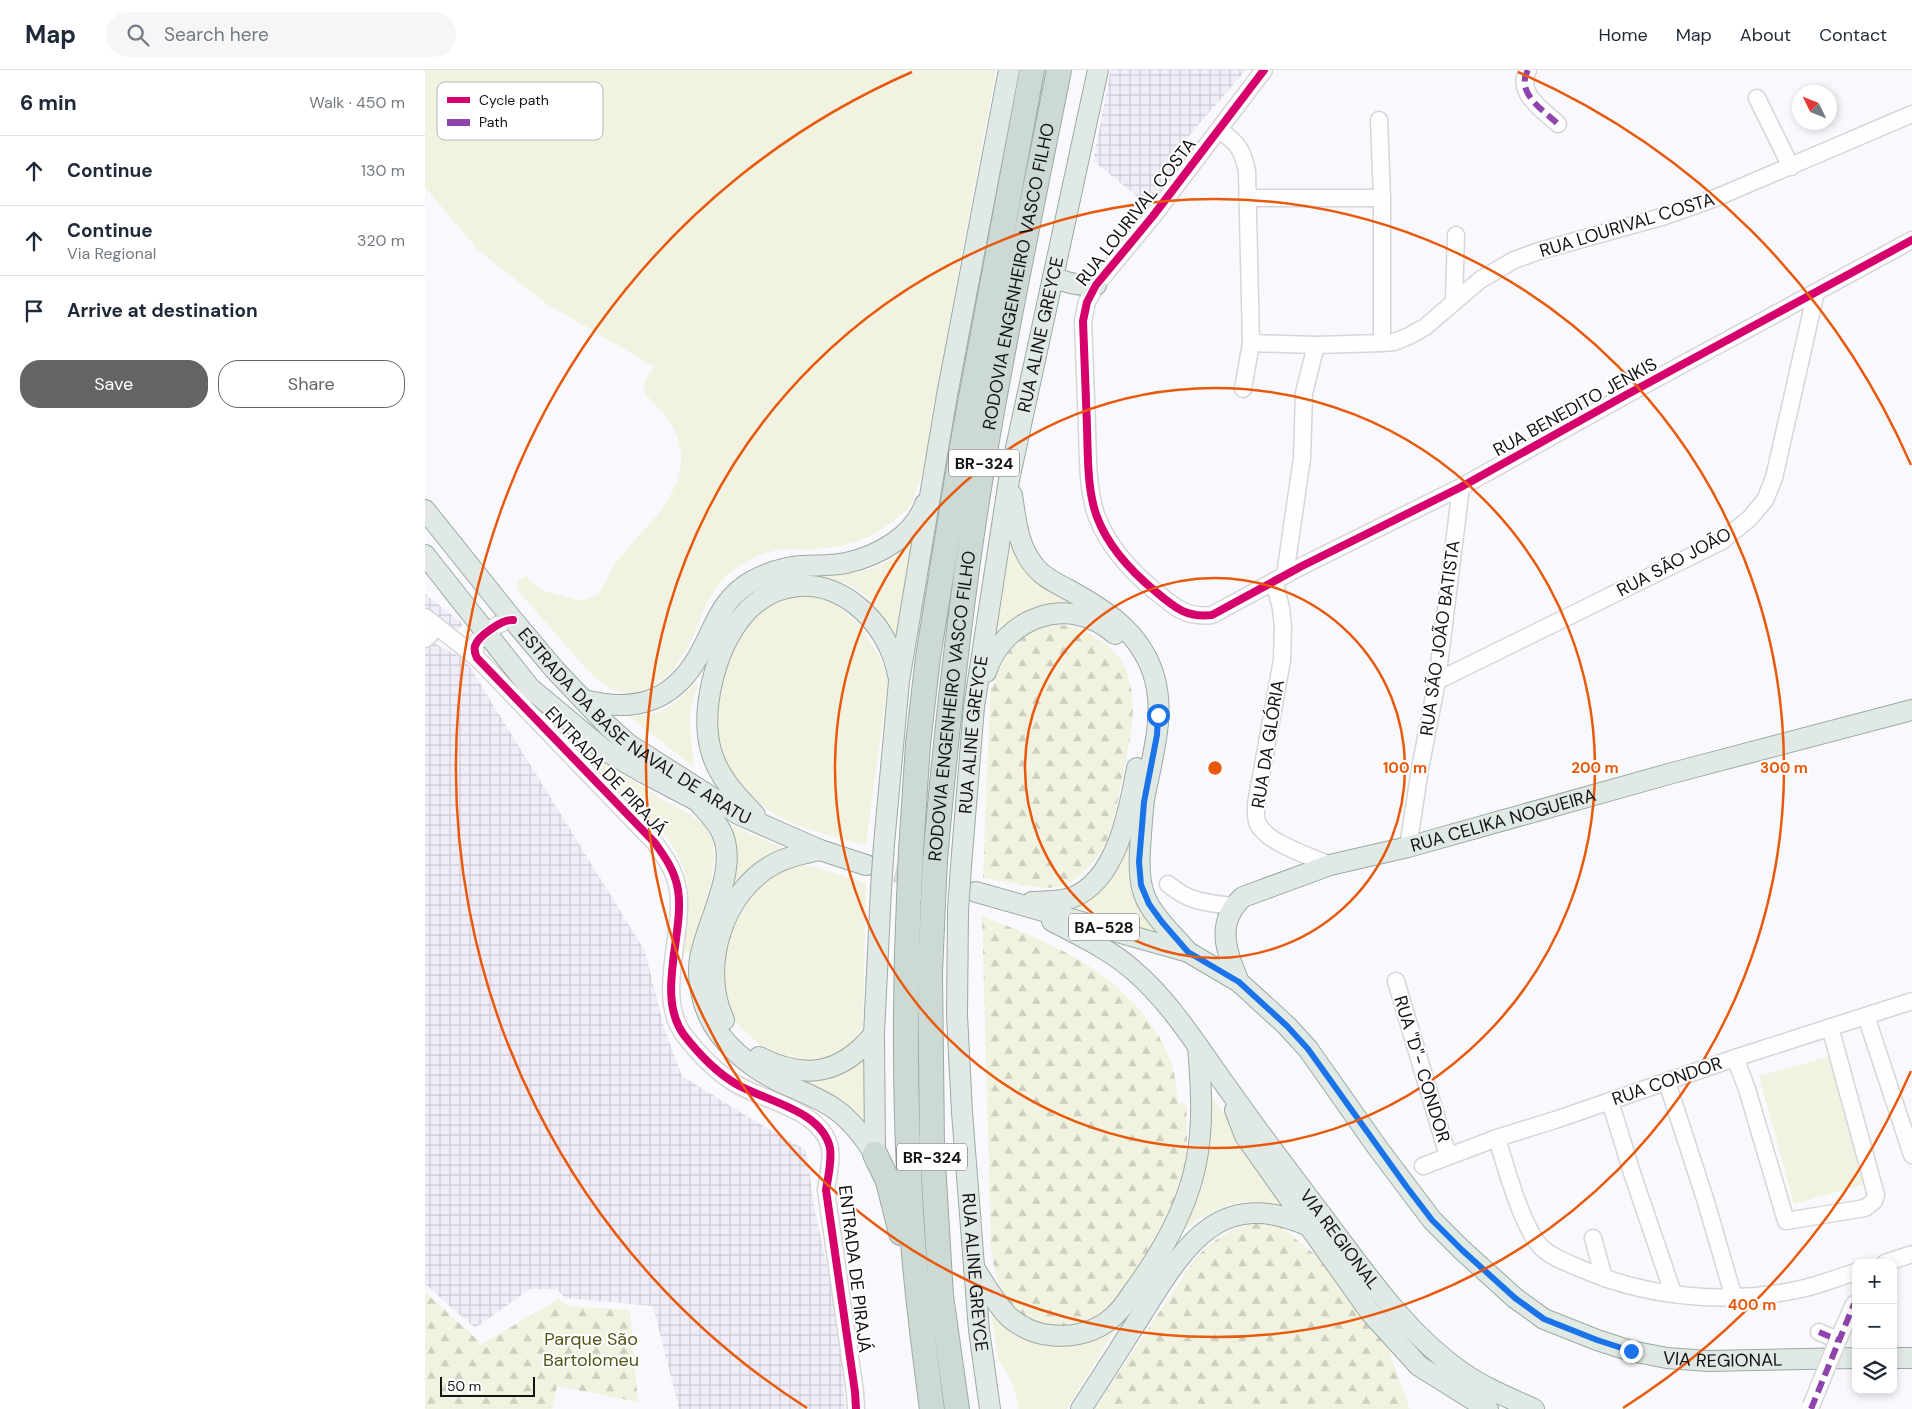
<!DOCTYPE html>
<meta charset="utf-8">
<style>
:root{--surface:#fff;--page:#f6f6f7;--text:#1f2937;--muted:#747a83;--line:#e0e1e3;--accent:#646467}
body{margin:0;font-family:"DM Sans",sans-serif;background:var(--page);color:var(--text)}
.controls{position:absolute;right:15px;bottom:15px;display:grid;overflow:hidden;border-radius:10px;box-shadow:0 2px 8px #0003}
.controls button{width:45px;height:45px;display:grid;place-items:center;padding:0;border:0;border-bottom:1px solid var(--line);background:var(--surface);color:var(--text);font:25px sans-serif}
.compass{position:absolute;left:1367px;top:15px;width:45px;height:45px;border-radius:50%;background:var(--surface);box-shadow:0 2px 8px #0003;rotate:313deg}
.scale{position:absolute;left:15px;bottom:12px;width:95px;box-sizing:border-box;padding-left:5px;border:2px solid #131416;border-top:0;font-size:14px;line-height:18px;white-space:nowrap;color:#131416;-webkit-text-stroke:4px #fff;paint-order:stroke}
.stop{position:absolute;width:15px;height:15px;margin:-11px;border:4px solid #1a73e8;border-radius:50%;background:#fff}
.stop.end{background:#1a73e8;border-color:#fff;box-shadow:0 1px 5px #0008}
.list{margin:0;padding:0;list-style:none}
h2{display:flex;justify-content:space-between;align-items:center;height:65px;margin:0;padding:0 20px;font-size:21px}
h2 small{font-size:16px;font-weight:400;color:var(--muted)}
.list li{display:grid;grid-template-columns:32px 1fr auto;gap:15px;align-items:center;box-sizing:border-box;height:70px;padding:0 20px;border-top:1px solid var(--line)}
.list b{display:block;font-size:19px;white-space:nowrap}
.list p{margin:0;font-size:16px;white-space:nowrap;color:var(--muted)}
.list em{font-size:16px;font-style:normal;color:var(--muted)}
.actions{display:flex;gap:10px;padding:15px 20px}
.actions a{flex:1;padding:11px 0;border:1px solid var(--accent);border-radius:20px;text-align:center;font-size:18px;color:var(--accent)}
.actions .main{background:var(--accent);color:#fff}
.icon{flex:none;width:28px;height:28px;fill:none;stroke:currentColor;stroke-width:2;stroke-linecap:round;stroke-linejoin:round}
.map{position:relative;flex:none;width:1487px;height:1339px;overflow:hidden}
header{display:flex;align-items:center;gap:30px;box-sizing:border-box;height:70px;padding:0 25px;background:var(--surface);border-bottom:1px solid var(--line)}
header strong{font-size:24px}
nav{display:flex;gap:28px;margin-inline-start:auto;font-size:18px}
.search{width:350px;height:45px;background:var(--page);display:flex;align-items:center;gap:12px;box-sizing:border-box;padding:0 18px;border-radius:28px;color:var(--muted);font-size:19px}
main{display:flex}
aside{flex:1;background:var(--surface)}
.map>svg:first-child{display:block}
.industrial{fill:url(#industrial-grid)}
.green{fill:#f1f3e0}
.forest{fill:url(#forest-firs)}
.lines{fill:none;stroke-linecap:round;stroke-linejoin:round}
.major-tunnel{stroke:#d6d7da;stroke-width:20;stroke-dasharray:20 10;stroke-linecap:butt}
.minor-casing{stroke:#d6d6d9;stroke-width:19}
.major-casing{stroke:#9baaa3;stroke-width:22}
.highway-casing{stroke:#9baaa3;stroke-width:26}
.minor{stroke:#fefeff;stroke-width:16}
.major{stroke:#e0e9e4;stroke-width:20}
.highway{stroke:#cddad3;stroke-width:24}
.minor-bridge-casing{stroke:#d6d6d9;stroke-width:19;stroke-linecap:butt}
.major-bridge-casing{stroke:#9baaa3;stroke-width:22;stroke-linecap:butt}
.highway-bridge-casing{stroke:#9baaa3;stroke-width:26;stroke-linecap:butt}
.minor-bridge{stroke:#fefeff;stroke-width:16}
.major-bridge{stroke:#e0e9e4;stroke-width:20}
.highway-bridge{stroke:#cddad3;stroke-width:24}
.quiet{stroke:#8e44ad;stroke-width:6;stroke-dasharray:12 6;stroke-linecap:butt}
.cycleway-casing{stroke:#fff;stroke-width:11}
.cycleway{stroke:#d6006c;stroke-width:8}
.route{stroke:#1a73e8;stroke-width:6}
.ring{fill:none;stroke:#e8590c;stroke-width:2.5}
.labels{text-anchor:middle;stroke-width:4;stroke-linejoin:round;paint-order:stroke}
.shield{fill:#fff;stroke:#5a5a5c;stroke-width:1}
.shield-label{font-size:16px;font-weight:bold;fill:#131416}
.street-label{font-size:18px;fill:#131416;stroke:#fff}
.park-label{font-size:18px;fill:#53561a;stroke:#fff}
.key{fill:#fff;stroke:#b8b8b9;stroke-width:1}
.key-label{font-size:14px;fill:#131416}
.centre{fill:#e8590c;stroke:#fff;stroke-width:2.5}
.ring-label{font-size:15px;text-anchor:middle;font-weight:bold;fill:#e8590c;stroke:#fff;stroke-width:4;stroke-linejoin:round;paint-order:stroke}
</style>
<header>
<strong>Map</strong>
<div class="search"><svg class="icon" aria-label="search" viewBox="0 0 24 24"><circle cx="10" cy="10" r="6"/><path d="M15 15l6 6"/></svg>Search here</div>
<nav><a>Home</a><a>Map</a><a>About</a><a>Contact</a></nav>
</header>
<main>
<aside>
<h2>6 min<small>Walk · 450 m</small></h2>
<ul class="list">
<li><svg class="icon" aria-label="ahead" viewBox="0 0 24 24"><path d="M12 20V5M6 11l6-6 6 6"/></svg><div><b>Continue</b></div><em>130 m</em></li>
<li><svg class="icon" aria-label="ahead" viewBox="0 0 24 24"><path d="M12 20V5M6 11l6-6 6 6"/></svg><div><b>Continue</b><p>Via Regional</p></div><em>320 m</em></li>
<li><svg class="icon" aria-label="arrive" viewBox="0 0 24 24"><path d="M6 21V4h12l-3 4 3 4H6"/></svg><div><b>Arrive at destination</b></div></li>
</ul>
<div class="actions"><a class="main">Save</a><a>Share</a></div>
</aside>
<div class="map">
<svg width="1487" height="1339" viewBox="0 0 1487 1339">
<defs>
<pattern id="industrial-grid" width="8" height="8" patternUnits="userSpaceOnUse" patternTransform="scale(1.25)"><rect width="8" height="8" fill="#f0edf8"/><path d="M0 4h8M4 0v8" fill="none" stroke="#cdcad4"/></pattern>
<pattern id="forest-firs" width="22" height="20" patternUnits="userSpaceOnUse" patternTransform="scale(1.25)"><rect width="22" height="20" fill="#f1f3e0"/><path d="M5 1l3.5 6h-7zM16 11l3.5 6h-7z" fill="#cecfbf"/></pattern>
</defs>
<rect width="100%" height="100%" fill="#f9f9fd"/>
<!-- industrial -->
<g class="industrial">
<path d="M686 0H821L762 68 767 72 752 90 753 100 723 135 668 91Z"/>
<path d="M0 524 38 554 31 561 19 564 11 574 40 589 220 881 239 958 257 1006 328 1050 381 1080 389 1134 415 1261 420 1339H254L228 1236 140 1228 132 1219H105L50 1258 0 1214Z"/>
</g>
<!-- green -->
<g class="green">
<path d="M0 0H571L506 350C503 375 501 399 490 423 488 427 487 433 484 437 482 441 476 444 473 447 447 470 425 476 390 479 380 480 370 478 360 479 343 480 322 490 308 500 267 531 277 593 221 619 201 629 182 618 167 605L94 522 92 512 101 506 114 519 155 531 174 524C181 512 186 498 195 488 218 458 252 433 256 392 257 377 251 361 243 349 229 329 205 322 230 297L122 234 54 181 0 117Z"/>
<path d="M494 462 472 570C461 550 448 528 428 517 413 509 394 509 378 506 429 505 460 505 494 462Z"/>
<path d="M586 473C607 513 619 520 658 540 651 538 645 535 638 534 614 531 591 545 572 559Z"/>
<path d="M371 526 390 527 407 533 424 545 438 559 464 604 441 775C400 764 355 756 324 724 310 710 295 689 291 669 288 654 294 609 300 594 303 586 308 578 312 571 315 565 317 558 322 554 336 540 352 532 371 526Z"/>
<path d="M274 610 265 641V657L269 697 203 646C237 647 252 633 274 610Z"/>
<path d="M146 671 236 729 262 742 279 755 288 771 289 790 285 817 266 884 256 880C264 831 271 813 243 768Z"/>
<path d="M707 746C706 762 703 777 703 793 703 819 717 843 732 864L685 846 635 835 654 830Z"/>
<path d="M295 750 366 782 302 827Z"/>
<path d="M370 795 390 797 441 813 438 957C410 1001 361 1001 325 966 318 960 309 952 305 943 292 911 300 871 318 841 332 818 344 803 370 795Z"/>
<path d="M443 983 444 1062 359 1008 385 1011 401 1008Z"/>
<path d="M1406 986 1441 1114 1369 1134 1334 1006Z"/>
<path d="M781 1018 864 1137C815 1127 797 1131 757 1162Z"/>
<path d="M566 1243C571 1248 576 1255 582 1260 598 1272 625 1281 645 1274 662 1269 679 1259 695 1252L642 1339H594L587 1312 573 1288Z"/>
</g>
<!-- forest -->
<g class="forest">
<path d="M622 555C645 554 656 558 675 570 723 601 707 663 697 709 693 728 690 747 684 765 679 783 657 808 640 815 623 823 578 811 558 807L565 622C573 601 583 575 603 563 609 559 616 557 622 555Z"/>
<path d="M557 846C582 856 609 866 634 879 683 903 735 947 749 1003 751 1013 752 1024 753 1034L761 1032C763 1062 763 1094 754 1123 743 1158 692 1249 654 1256 637 1259 625 1257 609 1251 578 1240 569 1206 566 1177Z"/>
<path d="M829 1153 856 1157 893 1187 940 1248 961 1272 985 1339H670L769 1190C790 1168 799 1162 829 1153Z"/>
<path d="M0 1222 57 1274 134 1229 143 1236 205 1240 213 1332 132 1316 127 1339H0Z"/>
</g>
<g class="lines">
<!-- major-tunnel -->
<path class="major-tunnel" d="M441 795 551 822"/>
<!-- minor casing -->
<g class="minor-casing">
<g id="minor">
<path d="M839 0 728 146 671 215 662 232 658 251C659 286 661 322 662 357 663 386 662 420 672 447 683 476 707 502 730 521 749 537 761 548 787 545L877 496 1036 417 1201 325 1487 170"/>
<path d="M1103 0C1090 23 1118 40 1133 54"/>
<path d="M1332 28 1366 97"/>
<path d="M954 50 957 128V273"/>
<path d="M794 60C813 73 818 80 822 102L826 273 818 319"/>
<path d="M824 128H957"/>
<path d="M1029 230 1031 165"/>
<path d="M826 273 891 275 957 273 969 272 984 266 1000 257 1055 210 1089 190 1114 181 1240 146 1288 129 1487 44"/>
<path d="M860 505 877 388 879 323 891 275"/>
<path d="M849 511 856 538 858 557 857 590 831 734C831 740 830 748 833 754 842 773 885 786 905 795"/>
<path d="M0 547 52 588"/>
<path d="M88 550C78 549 53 566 50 576 49 580 50 584 52 588L230 773C240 787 250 801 253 820 260 862 230 926 259 965 273 983 291 1002 311 1014 340 1031 397 1040 405 1078 407 1092 403 1107 401 1120L430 1322 431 1339"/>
<path d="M0 569 12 557"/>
<path d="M1012 611 1297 471 1325 448 1340 430 1349 408 1391 222"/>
<path d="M983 777 995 699 1012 611 1036 417"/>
<path d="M743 814C764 832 781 833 808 836"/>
<path d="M971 911 1023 1086"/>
<path d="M1441 946 1487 1085"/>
<path d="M1310 988 1322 1019 1361 1151 1440 1138 1449 1131 1451 1125 1405 957"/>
<path d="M1242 1012 1281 1132 1309 1228"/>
<path d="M1185 1031 1208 1106 1248 1223"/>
<path d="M1072 1068C1080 1095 1097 1157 1116 1177 1127 1188 1145 1194 1159 1200 1227 1229 1308 1235 1380 1218 1397 1214 1414 1207 1431 1202"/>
<path d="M998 1096 1072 1068 1130 1050 1310 988 1487 931"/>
<path d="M1168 1168 1179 1208"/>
<path d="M1460 1193 1487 1184"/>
<path d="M1394 1262 1413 1270 1429 1234"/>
</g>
</g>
<!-- major casing -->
<g class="major-casing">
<g id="major">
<path d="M628 207C643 214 655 216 671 215"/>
<path d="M587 425C591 451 593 479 612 499 621 509 633 514 644 520 680 540 714 561 728 603 742 644 726 690 719 730 717 747 716 763 715 779 714 798 714 818 724 835 734 852 750 867 763 882"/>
<path id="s1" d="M0 440 88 550 130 600 183 656 203 674 313 744 395 780 441 795"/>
<path d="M0 485 105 618 179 680 219 703 280 735"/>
<path d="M561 602C579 547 644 523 690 564"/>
<path d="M159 630C213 644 252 630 278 578 292 550 299 526 329 510 343 503 360 497 376 496 391 495 407 496 421 493 453 486 489 466 500 434"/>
<path d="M275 734C282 742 291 751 296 761 315 797 282 851 275 888 272 906 276 928 283 944 295 973 325 997 353 1011 372 1020 393 1027 410 1039 427 1051 439 1068 450 1084"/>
<path d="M330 745C312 726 295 709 287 684 274 643 290 580 317 547 347 510 394 506 431 535 453 552 468 578 473 605"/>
<path d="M459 774 474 611 522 325 584 0"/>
<path id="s2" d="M536 796 549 637 584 410 673 0"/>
<path id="s3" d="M551 822 763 882 814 912 862 956 883 979 952 1077 1007 1150 1037 1180 1090 1228 1119 1249 1172 1270 1206 1281 1242 1288 1283 1291 1431 1288"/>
<path d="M607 832C620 831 634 832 646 828 692 811 704 741 712 698"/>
<path id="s4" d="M533 841 532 945 537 1042 554 1260 565 1339"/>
<path id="s5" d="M627 851C655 866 684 879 708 900 749 935 777 984 809 1027 839 1070 872 1112 904 1155 944 1208 982 1264 1038 1303 1060 1318 1084 1328 1109 1339"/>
<path id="s6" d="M814 912C801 882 790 852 818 827L905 795 983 777 1251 702 1487 640"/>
<path d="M299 950C274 897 298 820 351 793 365 786 380 783 395 780"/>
<path d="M334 987C380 1010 416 1005 449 964"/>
<path d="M810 1040 820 1066 945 1242 994 1296 1063 1339"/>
<path d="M450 1084 449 964 456 819"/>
<path d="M549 1198C560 1214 570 1233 584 1247 595 1257 611 1264 625 1265 645 1268 667 1263 683 1251 693 1244 701 1233 708 1222 736 1184 762 1140 771 1093 779 1055 776 1014 773 976"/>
<path d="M1468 1288H1487"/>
<path d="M656 1339C677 1307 697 1275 718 1242 760 1175 795 1116 884 1156"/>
</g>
</g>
<!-- highway casing -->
<g class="highway-casing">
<g id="highway">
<path d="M486 781 493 674 503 587 538 371 607 0"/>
<path id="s7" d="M510 790C520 676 532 563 549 450 572 299 604 150 634 0"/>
<path d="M484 828C479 938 480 1048 487 1158 491 1219 499 1279 507 1339"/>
<path d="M508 834 505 903 507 1076 516 1226 532 1339"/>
<path d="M450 1084 463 1111 476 1163"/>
</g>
</g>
<!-- minor -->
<use href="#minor" class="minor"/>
<!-- major -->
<use href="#major" class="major"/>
<!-- highway -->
<use href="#highway" class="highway"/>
<!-- minor-bridge casing -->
<g class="minor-bridge-casing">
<path id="minor-bridge" d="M1386 1336 1413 1270"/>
</g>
<!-- major-bridge casing -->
<g class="major-bridge-casing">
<g id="major-bridge">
<path d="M456 819 459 774"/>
<path d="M533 841 536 796"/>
</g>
</g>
<!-- highway-bridge casing -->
<g class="highway-bridge-casing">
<g id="highway-bridge">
<path d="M484 828 486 781"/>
<path d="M508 834 510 790"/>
</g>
</g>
<!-- minor-bridge -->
<use href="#minor-bridge" class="minor-bridge"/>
<!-- major-bridge -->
<use href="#major-bridge" class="major-bridge"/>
<!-- highway-bridge -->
<use href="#highway-bridge" class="highway-bridge"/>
<!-- quiet -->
<g class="quiet">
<path d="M1103 0C1090 23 1118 40 1133 54"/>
<path d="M1394 1262 1413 1270"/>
<path d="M1386 1339 1429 1234"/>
</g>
<!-- cycleway casing -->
<g class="cycleway-casing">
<g id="cycleway">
<path d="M839 0 728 146 671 215 662 232 658 251C659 286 661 322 662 357 663 386 662 420 672 447 683 476 707 502 730 521 749 537 761 548 787 545L877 496 1036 417 1201 325 1487 170"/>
<path d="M88 550C78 549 53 566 50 576 49 580 50 584 52 588L230 773C240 787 250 801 253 820 260 862 230 926 259 965 273 983 291 1002 311 1014 340 1031 397 1040 405 1078 407 1092 403 1107 401 1120L430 1322 431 1339"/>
</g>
</g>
<!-- cycleway -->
<use href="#cycleway" class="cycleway"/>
</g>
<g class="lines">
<!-- route -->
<path class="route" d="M733 645 732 665 719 732 714 792 716 815 724 834 737 852 763 882 814 912 862 956 883 979 981 1116 1007 1150 1037 1180 1090 1228 1119 1249 1172 1270 1206 1281"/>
</g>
<!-- distance rings -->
<g class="ring">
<circle cx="790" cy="698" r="190"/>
<circle cx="790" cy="698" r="380"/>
<circle cx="790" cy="698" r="569"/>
<path d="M1486 1001A759 759 0 0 1 1198 1338M382 1338A759 759 0 0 1 487 2M1093 2A759 759 0 0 1 1486 395"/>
</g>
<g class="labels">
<!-- shield labels -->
<g class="shield">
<rect x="524" y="379.5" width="70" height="27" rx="4"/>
<rect x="644" y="843.5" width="70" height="27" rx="4"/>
<rect x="472" y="1073.5" width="70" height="27" rx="4"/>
</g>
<g class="shield-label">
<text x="559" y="399">BR-324</text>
<text x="679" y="863">BA-528</text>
<text x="507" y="1093">BR-324</text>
</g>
<!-- street labels -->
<g class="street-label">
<text transform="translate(711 142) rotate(-52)" y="6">RUA LOURIVAL COSTA</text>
<text transform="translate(1202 155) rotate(-17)" y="6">RUA LOURIVAL COSTA</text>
<text dy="6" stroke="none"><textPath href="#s7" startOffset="590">RODOVIA ENGENHEIRO VASCO FILHO</textPath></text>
<text dy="6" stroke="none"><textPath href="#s2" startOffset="538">RUA ALINE GREYCE</textPath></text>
<text transform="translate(1150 337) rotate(-29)" y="6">RUA BENEDITO JENKIS</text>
<text transform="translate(1249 492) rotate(-28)" y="6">RUA SÃO JOÃO</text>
<text transform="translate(1015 568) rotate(-82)" y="6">RUA SÃO JOÃO BATISTA</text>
<text dy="6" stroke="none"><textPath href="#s7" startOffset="155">RODOVIA ENGENHEIRO VASCO FILHO</textPath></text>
<text dy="6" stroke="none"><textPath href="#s1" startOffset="304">ESTRADA DA BASE NAVAL DE ARATU</textPath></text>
<text dy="6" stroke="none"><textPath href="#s2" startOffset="132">RUA ALINE GREYCE</textPath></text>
<text transform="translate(843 674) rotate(-81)" y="6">RUA DA GLÓRIA</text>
<text transform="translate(181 701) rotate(47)" y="6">ENTRADA DE PIRAJÁ</text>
<text dy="6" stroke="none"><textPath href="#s6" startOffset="364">RUA CELIKA NOGUEIRA</textPath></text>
<text transform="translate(997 999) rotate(73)" y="6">RUA "D"- CONDOR</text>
<text transform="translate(1242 1011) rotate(-19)" y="6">RUA CONDOR</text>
<text dy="6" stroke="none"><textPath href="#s5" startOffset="435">VIA REGIONAL</textPath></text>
<text transform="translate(430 1199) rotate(83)" y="6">ENTRADA DE PIRAJÁ</text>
<text dy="6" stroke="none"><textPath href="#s4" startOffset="362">RUA ALINE GREYCE</textPath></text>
<text dy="6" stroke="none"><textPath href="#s3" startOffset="922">VIA REGIONAL</textPath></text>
</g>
<!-- park labels -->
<g class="park-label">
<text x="166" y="1275">Parque São<tspan x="166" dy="21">Bartolomeu</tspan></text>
</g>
</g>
<!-- legend -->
<rect x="12" y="12" width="166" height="58" rx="8" class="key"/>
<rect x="22" y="27" width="23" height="6" fill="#d6006c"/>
<rect x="22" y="49" width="23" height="7" fill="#8e44ad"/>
<g class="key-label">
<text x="54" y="35">Cycle path</text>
<text x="54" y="57">Path</text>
</g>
<circle cx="790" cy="698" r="8" class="centre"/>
<g class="ring-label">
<text x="980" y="703">100 m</text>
<text x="1170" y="703">200 m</text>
<text x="1359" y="703">300 m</text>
<text x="1327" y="1240">400 m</text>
</g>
</svg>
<div class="controls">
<button>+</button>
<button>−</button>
<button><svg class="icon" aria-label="layers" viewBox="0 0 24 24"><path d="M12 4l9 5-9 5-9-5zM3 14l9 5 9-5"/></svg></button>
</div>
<svg class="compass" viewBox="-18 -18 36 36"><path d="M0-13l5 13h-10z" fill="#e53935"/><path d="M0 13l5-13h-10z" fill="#747a83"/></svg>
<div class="scale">50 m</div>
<div class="stop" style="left:733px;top:645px"></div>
<div class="stop end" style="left:1206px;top:1281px"></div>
</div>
</main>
